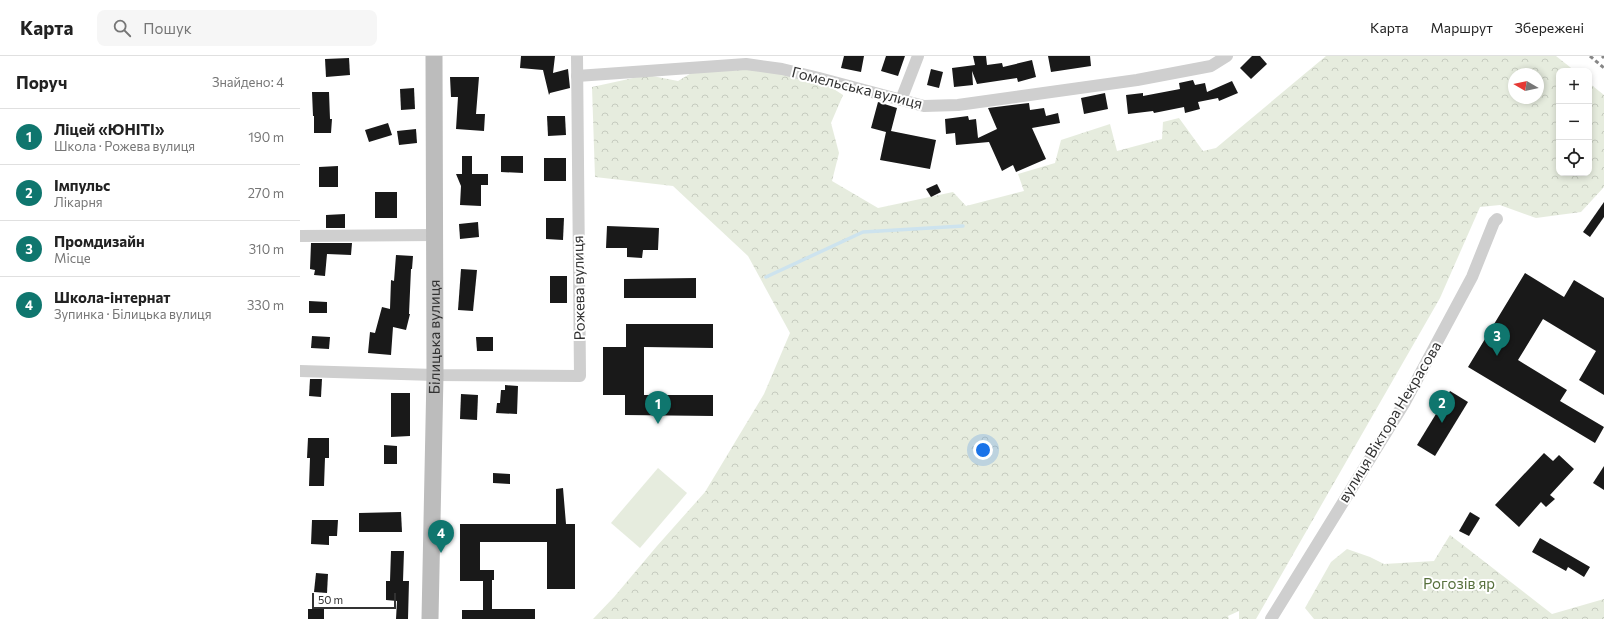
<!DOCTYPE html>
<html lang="uk">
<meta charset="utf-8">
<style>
:root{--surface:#fff;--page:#f6f6f6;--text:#222;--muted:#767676;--line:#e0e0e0;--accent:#0f766e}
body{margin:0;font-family:Commissioner,sans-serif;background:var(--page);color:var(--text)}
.controls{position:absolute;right:12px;top:12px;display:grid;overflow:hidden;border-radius:8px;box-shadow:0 2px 6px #0003}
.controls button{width:36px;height:36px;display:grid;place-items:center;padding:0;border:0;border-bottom:1px solid var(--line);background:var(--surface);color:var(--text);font:20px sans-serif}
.compass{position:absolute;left:1208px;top:12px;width:36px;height:36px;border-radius:50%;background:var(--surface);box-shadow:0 2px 6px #0003;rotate:279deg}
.scale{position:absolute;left:12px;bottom:10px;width:84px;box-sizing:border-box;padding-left:4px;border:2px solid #323232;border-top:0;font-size:11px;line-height:14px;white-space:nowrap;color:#323232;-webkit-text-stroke:3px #fff;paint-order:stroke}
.you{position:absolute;left:683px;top:394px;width:14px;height:14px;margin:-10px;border:3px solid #fff;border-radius:50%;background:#1a73e8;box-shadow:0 0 0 6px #1a73e833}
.badge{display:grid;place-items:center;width:26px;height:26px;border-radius:50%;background:var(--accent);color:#fff;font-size:13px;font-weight:700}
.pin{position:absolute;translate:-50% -33px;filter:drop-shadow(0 1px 2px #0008)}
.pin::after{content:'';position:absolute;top:21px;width:14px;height:12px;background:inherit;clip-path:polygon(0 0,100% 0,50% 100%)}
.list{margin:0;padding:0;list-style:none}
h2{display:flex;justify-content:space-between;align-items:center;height:52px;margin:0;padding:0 16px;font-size:17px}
h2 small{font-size:13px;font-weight:400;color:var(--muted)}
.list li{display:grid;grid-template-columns:26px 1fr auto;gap:12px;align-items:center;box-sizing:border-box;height:56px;padding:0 16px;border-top:1px solid var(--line)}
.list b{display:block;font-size:15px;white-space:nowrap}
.list p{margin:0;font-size:13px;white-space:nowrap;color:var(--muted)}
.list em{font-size:13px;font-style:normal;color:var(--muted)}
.icon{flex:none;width:22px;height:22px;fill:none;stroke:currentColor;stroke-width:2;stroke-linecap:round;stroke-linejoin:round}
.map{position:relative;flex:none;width:1304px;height:563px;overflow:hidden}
header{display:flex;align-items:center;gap:24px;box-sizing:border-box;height:56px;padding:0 20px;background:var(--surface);border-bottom:1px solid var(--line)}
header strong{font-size:19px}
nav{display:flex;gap:22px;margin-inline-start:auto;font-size:14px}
.search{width:280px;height:36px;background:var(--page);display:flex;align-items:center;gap:10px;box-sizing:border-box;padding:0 14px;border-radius:8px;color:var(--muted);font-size:15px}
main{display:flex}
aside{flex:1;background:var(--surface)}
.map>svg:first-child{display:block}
.forest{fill:url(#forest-crowns);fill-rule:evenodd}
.garden{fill:#e6ecde}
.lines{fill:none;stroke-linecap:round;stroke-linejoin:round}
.stream{stroke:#cde3ee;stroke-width:3.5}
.building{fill:#191919}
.street{stroke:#cfcfcf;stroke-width:12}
.secondary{stroke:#bcbcbc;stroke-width:17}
.rail{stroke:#878787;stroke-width:3;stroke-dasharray:4 3;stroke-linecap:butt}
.labels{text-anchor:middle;stroke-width:4;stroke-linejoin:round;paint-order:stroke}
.street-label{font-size:15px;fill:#323232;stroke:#fff}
.park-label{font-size:15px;fill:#57703d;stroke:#fff}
</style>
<header>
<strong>Карта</strong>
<div class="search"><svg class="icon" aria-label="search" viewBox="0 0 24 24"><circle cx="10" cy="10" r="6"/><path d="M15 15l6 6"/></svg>Пошук</div>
<nav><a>Карта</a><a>Маршрут</a><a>Збережені</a></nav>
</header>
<main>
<aside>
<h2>Поруч<small>Знайдено: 4</small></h2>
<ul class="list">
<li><span class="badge">1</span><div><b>Ліцей «ЮНІТІ»</b><p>Школа · Рожева вулиця</p></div><em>190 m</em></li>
<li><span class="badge">2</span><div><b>Імпульс</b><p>Лікарня</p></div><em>270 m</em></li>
<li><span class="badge">3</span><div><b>Промдизайн</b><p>Місце</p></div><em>310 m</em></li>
<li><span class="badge">4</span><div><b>Школа-інтернат</b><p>Зупинка · Білицька вулиця</p></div><em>330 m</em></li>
</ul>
</aside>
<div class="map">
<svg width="1304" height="563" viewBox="0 0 1304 563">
<defs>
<pattern id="forest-crowns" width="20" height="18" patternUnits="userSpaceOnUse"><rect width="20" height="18" fill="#e6ecde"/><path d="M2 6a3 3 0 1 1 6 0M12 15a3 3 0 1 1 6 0" fill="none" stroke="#c6cbbf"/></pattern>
</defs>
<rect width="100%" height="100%" fill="#fff"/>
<!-- forest -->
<g class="forest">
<path d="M1026 0H1256L1275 15H1259V117H1289V27L1304 39V131L1281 156 1236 162 1200 149 1180 151 1140 242 956 563H939V555L928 560 929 563H293L314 541 357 490 405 436 464 338 490 277 448 200 373 130 295 121 292 31 347 19 378 25 398 13 446 11 523 26 543 39 531 67 539 97 532 125 578 152 653 136 666 150 724 135 718 118 755 107 761 84 810 68 817 95 862 83 863 66 879 62 903 95 916 92ZM1214 18H1238V42H1214Z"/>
<path d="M1150 479 1252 558 1304 543V563H1014L1005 552 1031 506 1047 493 1070 501 1084 508 1134 505Z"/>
</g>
<!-- garden -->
<path class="garden" d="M358 412 387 437 340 492 311 467Z"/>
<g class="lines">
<!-- stream -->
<path class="stream" d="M466 221 563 176 663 170"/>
</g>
<!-- building -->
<g class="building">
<path d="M221 0H255L253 17 268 13 270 32 250 37 249 39 243 14 220 12Z"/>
<path d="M544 0H564L561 16 541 12Z"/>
<path d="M586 0H605L598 20 581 15Z"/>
<path d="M673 0H686L687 9 702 7 703 11 732 4 736 21 718 26 717 22 677 28 672 15 673 29 654 31 652 12 675 9Z"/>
<path d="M748 0H790L791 10 751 16Z"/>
<path d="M952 0H960L967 8 951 23 940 12Z"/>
<path d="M49 2 50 19 26 21 25 3Z"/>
<path d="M631 13 643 16 639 32 627 29Z"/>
<path d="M150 21H179L176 58H185L184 75 156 73 158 41H151Z"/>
<path d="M893 24 895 29 905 27 907 36 932 25 938 37 919 45 918 42 898 46 900 53 885 57 884 51 854 57 853 55 828 58 826 39 843 37V40L880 33 879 27Z"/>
<path d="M114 32 115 53 101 54 100 33Z"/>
<path d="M12 36H29L30 63H32L31 77H14V60H13Z"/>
<path d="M805 37 808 53 784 58 781 42Z"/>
<path d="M578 46 597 52 591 75 636 84 630 113 580 104 586 76 571 72Z"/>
<path d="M729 47 730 54 744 52 746 60 758 57 760 67 732 72 746 103 716 116 713 109 702 115 689 86 656 89 655 77 646 78 645 63 668 60 669 64 676 63 678 82 697 73 688 52Z"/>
<path d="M247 60H265L266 79 248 80Z"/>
<path d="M88 67 92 79 69 86 65 74Z"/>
<path d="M116 73 117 87 99 89 97 75Z"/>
<path d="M162 100H172V118H188V129H181V150L160 149 161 130 156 118H162Z"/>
<path d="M201 100H223V117L201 116Z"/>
<rect x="244" y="102" width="22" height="23"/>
<path d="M38 110V131H19V111Z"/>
<path d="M637 128 641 136 631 141 626 133Z"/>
<rect x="75" y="136" width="22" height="26"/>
<path d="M1304 146V161L1290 181 1283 176Z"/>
<path d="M45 158V172H26V159Z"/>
<path d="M246 162H264L263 184 246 183Z"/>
<path d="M178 166 179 181 160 183 159 168Z"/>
<path d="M307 170 359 172 358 194H343L342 202 327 201V192H306Z"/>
<path d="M11 187H52L51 199 27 198 25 220 14 219 15 214 10 213Z"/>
<path d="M96 199 113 200 112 213H111L109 258H110L106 274 93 271 91 299 68 297 70 276 75 277 82 251 90 253 91 224 94 225Z"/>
<path d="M161 213 177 214 173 255 158 254Z"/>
<path d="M1225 217 1264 241 1274 224 1304 242V339L1279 324 1296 295 1243 263 1218 304 1267 334 1260 345 1304 371 1295 387 1168 311Z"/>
<rect x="250" y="220" width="17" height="27"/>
<path d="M396 222V242H324V223Z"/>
<path d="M9 245 27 246V257H9Z"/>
<path d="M326 268H413V292L344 291V339H413V360L325 359V339H303V291H326Z"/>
<path d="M12 280 30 281 29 293 11 292Z"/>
<path d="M176 281H193V295H177Z"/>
<path d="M10 323H22L21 341 9 340Z"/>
<path d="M205 329 218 330 217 358 196 357 197 347H200L201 334H205Z"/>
<path d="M1150 335 1168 346 1135 400 1117 389Z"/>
<path d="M91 337H110V380L91 381Z"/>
<path d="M161 338 178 339 177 364 160 363Z"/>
<path d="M8 382H29V402H25L24 430H9L10 402H7Z"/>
<path d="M84 389 97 390V408H84Z"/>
<path d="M1244 397 1253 405 1259 399 1274 413 1250 439 1255 443 1246 451 1241 446 1219 471 1195 449Z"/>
<path d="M1304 410V434L1293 427Z"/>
<path d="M193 417 210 418V428L193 427Z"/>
<path d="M263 432 266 468H275V533H247V486H180V514H194V524H192V553H235V563H162V554H183V525H160V468H256V433Z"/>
<path d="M101 456 102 476H59V457Z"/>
<path d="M1170 456 1180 462 1169 480 1159 475Z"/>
<path d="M12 464H38L37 480H29V489L11 488Z"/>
<path d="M1240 482 1290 511 1284 521 1268 511 1266 515 1232 496Z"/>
<path d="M91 495H104L103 525H109L108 563H96L97 545 86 544V525H90Z"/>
<path d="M16 517 28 518 27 537 14 536Z"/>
<rect x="8" y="553" width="16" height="10"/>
</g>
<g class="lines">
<!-- street -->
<g class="street">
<path d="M277 20 446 8 482 13 519 22 624 50 658 49 837 24 911 10 927 0"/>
<path d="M601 44 618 0"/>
<path d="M0 180 136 179"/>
<path d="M0 315 135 319 280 320 277 0"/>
<path d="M971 563 1105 346 1172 221 1194 166 1197 163"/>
</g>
<!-- secondary -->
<path class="secondary" id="s1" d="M130 563 135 319 134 0"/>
<!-- rail -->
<g class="rail">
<path d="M1290 0 1304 12"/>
<path d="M1302 0 1304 2"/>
</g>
</g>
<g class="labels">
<!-- street labels -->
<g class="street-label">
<text transform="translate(557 32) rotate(14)" y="5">Гомельська вулиця</text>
<text transform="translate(279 232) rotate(-91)" y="5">Рожева вулиця</text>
<text dy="5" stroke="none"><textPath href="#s1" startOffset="282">Білицька вулиця</textPath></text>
<text transform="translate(1090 366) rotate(-59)" y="5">вулиця Віктора Некрасова</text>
</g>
<!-- park labels -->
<g class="park-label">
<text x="1159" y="533">Рогозів яр</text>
</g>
</g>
</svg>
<div class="controls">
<button>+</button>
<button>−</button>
<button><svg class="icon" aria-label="locate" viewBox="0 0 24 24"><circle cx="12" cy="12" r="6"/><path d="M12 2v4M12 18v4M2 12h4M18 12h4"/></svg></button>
</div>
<svg class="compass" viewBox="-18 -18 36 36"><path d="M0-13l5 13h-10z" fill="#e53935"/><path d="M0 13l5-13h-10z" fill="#767676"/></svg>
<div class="scale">50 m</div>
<div class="you"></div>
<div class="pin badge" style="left:358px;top:368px">1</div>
<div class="pin badge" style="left:1142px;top:367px">2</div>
<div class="pin badge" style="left:1197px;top:300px">3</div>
<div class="pin badge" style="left:141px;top:497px">4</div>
</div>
</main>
